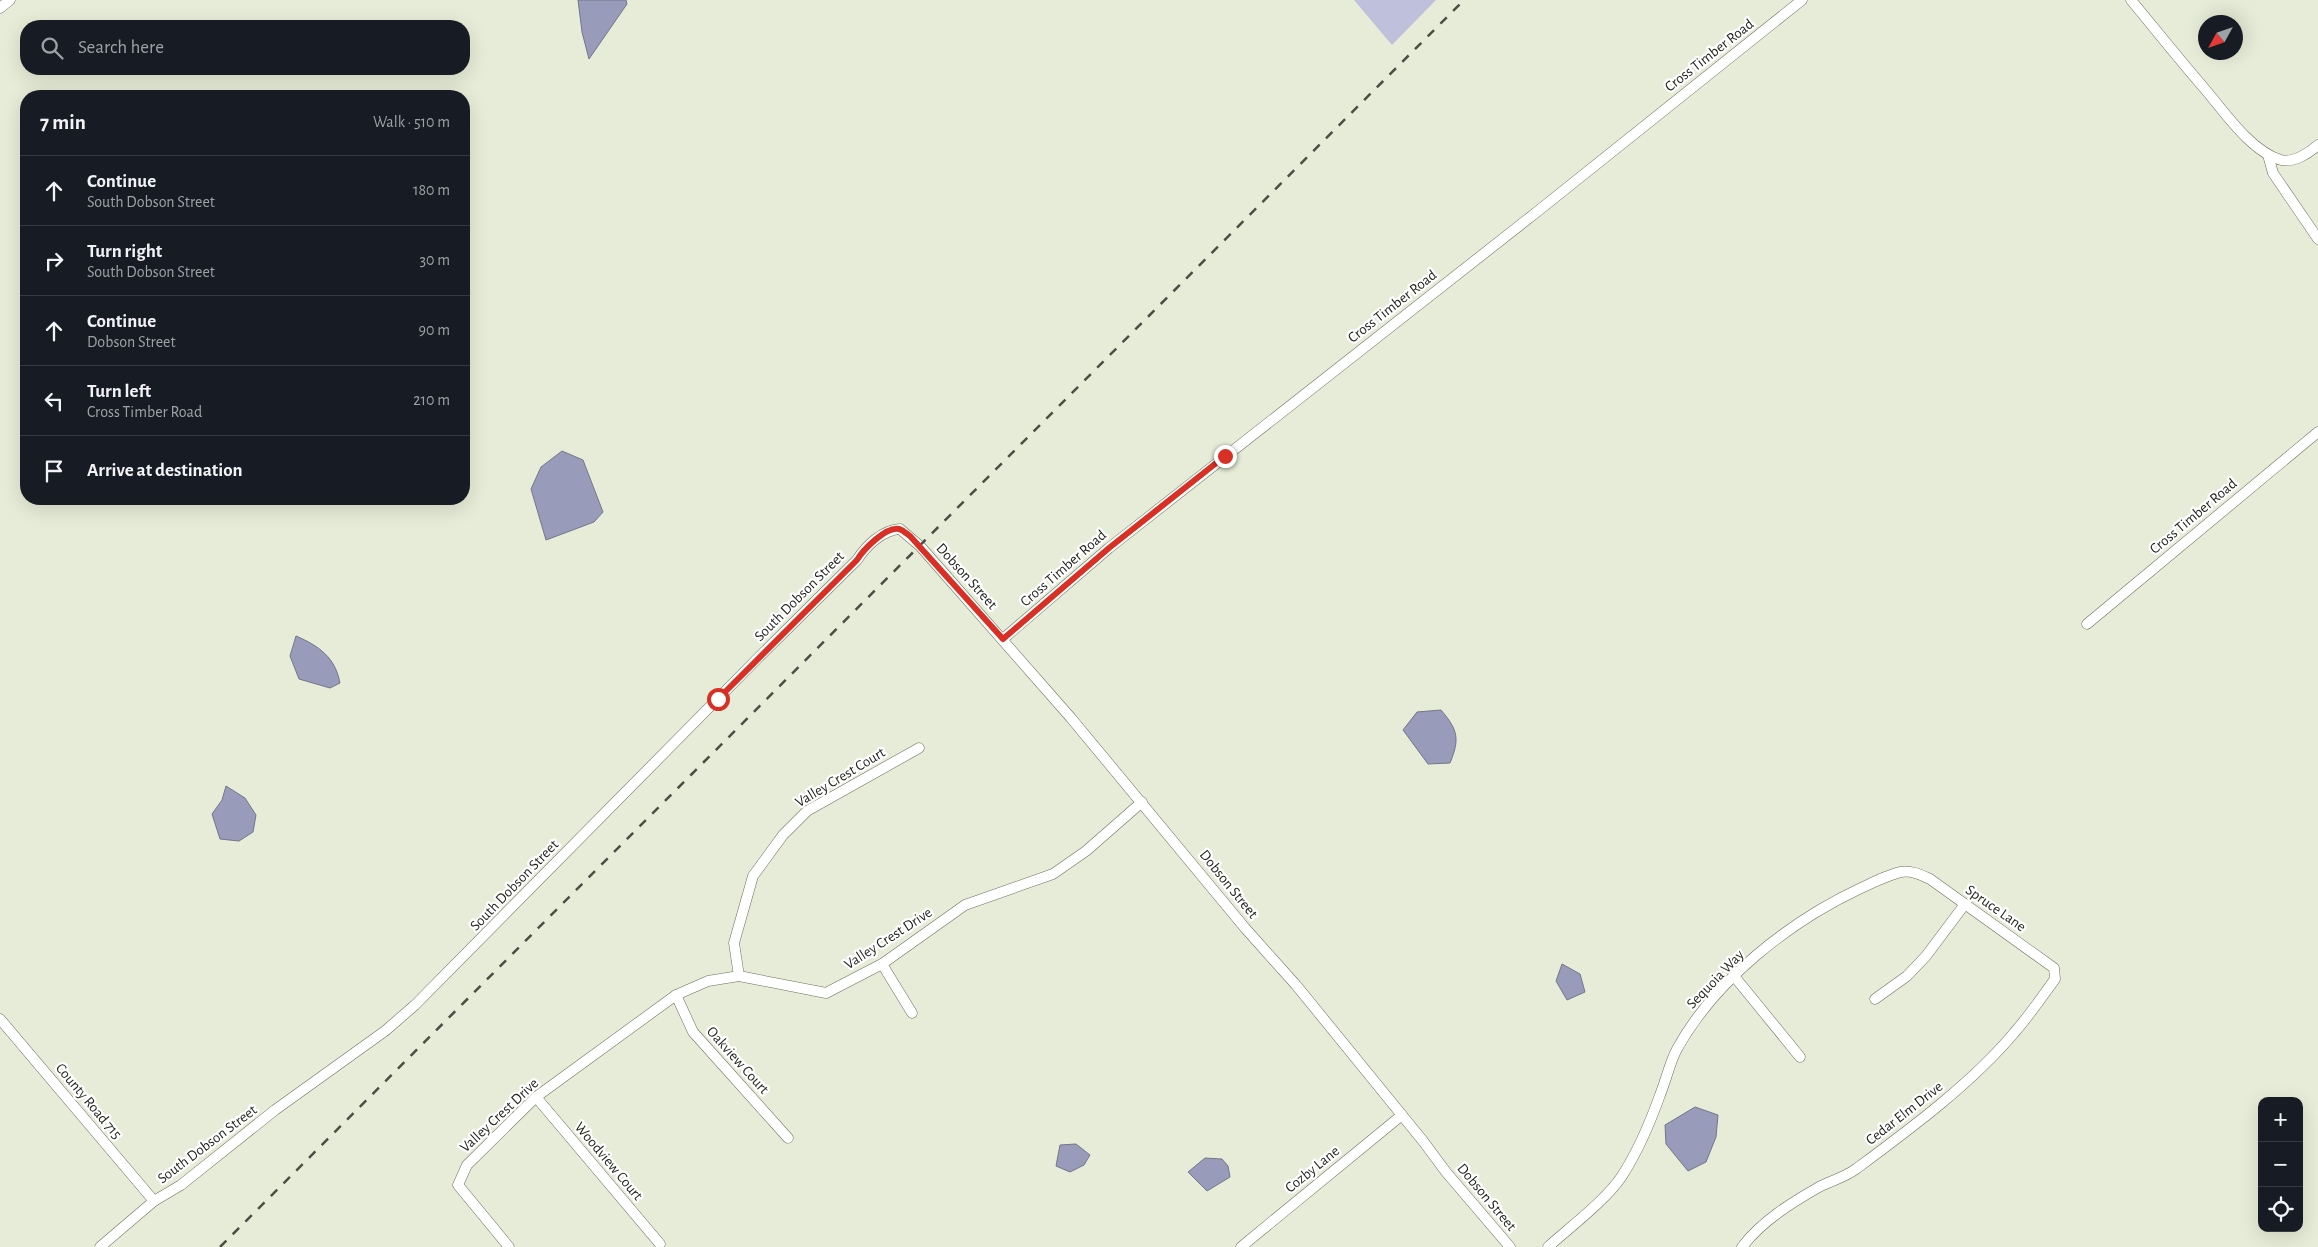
<!DOCTYPE html>
<meta charset="utf-8">
<style>
:root{--surface:#171b24;--page:#20242c;--text:#f1f3f6;--muted:#9ea1a6;--line:#363941}
body{margin:0;font-family:"Alegreya Sans",sans-serif;background:var(--page);color:var(--text)}
.controls{position:absolute;right:15px;bottom:15px;display:grid;overflow:hidden;border-radius:10px;box-shadow:0 5px 20px #0002}
.controls button{width:45px;height:45px;display:grid;place-items:center;padding:0;border:0;border-bottom:1px solid var(--line);background:var(--surface);color:var(--text);font:25px sans-serif}
.compass{position:absolute;left:2198px;top:15px;width:45px;height:45px;border-radius:50%;background:var(--surface);box-shadow:0 5px 20px #0002;rotate:230deg}
.stop{position:absolute;width:15px;height:15px;margin:-11px;border:4px solid #d93025;border-radius:50%;background:#fff}
.stop.end{background:#d93025;border-color:#fff;box-shadow:0 1px 5px #0008}
.list{margin:0;padding:0;list-style:none}
h2{display:flex;justify-content:space-between;align-items:center;height:65px;margin:0;padding:0 20px;font-size:21px}
h2 small{font-size:16px;font-weight:400;color:var(--muted)}
.list li{display:grid;grid-template-columns:32px 1fr auto;gap:15px;align-items:center;box-sizing:border-box;height:70px;padding:0 20px;border-top:1px solid var(--line)}
.list b{display:block;font-size:19px;white-space:nowrap}
.list p{margin:0;font-size:16px;white-space:nowrap;color:var(--muted)}
.list em{font-size:16px;font-style:normal;color:var(--muted)}
.icon{flex:none;width:28px;height:28px;fill:none;stroke:currentColor;stroke-width:2;stroke-linecap:round;stroke-linejoin:round}
.map{position:relative;flex:none;width:2318px;height:1247px;overflow:hidden}
.search{position:absolute;background:var(--surface);box-shadow:0 5px 20px #0002;left:20px;top:20px;width:450px;height:55px;display:flex;align-items:center;gap:12px;box-sizing:border-box;padding:0 18px;border-radius:20px;color:var(--muted);font-size:19px}
.panel{position:absolute;background:var(--surface);box-shadow:0 5px 20px #0002;left:20px;top:90px;width:450px;height:415px;border-radius:20px}
.map>svg:first-child{display:block}
.green{fill:#bfc1dc}
.water{fill:#999bbb;stroke:#74768a}
.lines{fill:none;stroke-linecap:round;stroke-linejoin:round}
.minor-casing{stroke:#6a6f5d;stroke-width:11}
.minor{stroke:#fff;stroke-width:10}
.rail{stroke:#4c4e44;stroke-width:2.5;stroke-dasharray:9 9;stroke-linecap:butt}
.route{stroke:#d93025;stroke-width:6}
.labels{text-anchor:middle;stroke-width:4.5;stroke-linejoin:round;paint-order:stroke}
.street-label{font-size:15px;fill:#1e2019;stroke:#fff}
</style>
<div class="map">
<svg width="2318" height="1247" viewBox="0 0 2318 1247">
<rect width="100%" height="100%" fill="#e6ecd7"/>
<!-- green -->
<path class="green" d="M1354 0H1436L1392 45Z"/>
<!-- water -->
<g class="water">
<path d="M578 0H626L627 4 589 59 582 32Z"/>
<path d="M562 451 583 460 603 512 594 522 546 540 531 489 541 467Z"/>
<path d="M296 636C319 646 335 657 340 683L330 688 299 679 290 656Z"/>
<path d="M1441 710C1458 730 1460 739 1450 763L1428 764 1403 730 1417 712Z"/>
<path d="M226 786 245 798 256 815 253 832 239 841 220 839 212 814 222 800Z"/>
<path d="M1562 964 1580 974 1585 992 1567 1000 1556 981Z"/>
<path d="M1695 1107 1718 1115 1716 1137 1706 1162 1688 1171 1666 1144 1665 1125Z"/>
<path d="M1076 1144 1090 1155 1084 1165 1070 1172 1056 1166 1060 1145Z"/>
<path d="M1205 1158 1222 1159 1228 1166 1230 1177 1207 1191 1188 1172Z"/>
</g>
<g class="lines">
<!-- minor casing -->
<g class="minor-casing">
<g id="minor">
<path d="M2131 0C2155 29 2179 59 2204 88 2223 110 2251 152 2281 160 2294 163 2309 153 2318 145"/>
<path d="M0 8 10 0"/>
<path d="M2268 155 2273 173 2318 239"/>
<path d="M2087 624 2318 432"/>
<path d="M1003 639 1109 548 1538 211 1802 0"/>
<path d="M882 964 912 1013"/>
<path d="M739 976 734 943 753 876 783 835 807 811 919 748"/>
<path d="M1734 976 1800 1057"/>
<path d="M676 995 693 1032 788 1138"/>
<path d="M1875 999 1907 976 1926 956 1965 904"/>
<path d="M0 1019 154 1201"/>
<path d="M536 1097 660 1244"/>
<path d="M100 1247 154 1201 181 1185 275 1110 385 1031 415 1005 758 658 857 560C866 546 882 530 900 529L920 546 1071 718 1245 928 1296 985 1423 1141 1446 1172 1510 1247"/>
<path d="M509 1247 458 1185 467 1165 536 1097 676 995 708 981 739 976 826 993 882 964 965 905 1053 874 1086 851 1142 802"/>
<path d="M1241 1247 1402 1115"/>
<path d="M1548 1247C1569 1228 1607 1199 1622 1176 1638 1151 1650 1123 1660 1095 1666 1080 1670 1062 1677 1049 1715 980 1789 922 1859 889 1872 883 1887 875 1901 872 1911 870 1921 875 1930 879L2054 968 2055 979C2042 997 2029 1016 2014 1033 1971 1084 1910 1129 1856 1169 1845 1177 1831 1181 1819 1187 1791 1203 1762 1221 1742 1247"/>
</g>
</g>
<!-- minor -->
<use href="#minor" class="minor"/>
<!-- rail -->
<path class="rail" d="M220 1247 1464 0"/>
</g>
<g class="lines">
<!-- route -->
<path class="route" d="M718 699 857 560C863 550 886 526 899 529 903 530 907 534 910 536L1003 639 1109 548 1225 456"/>
</g>
<g class="labels">
<!-- street labels -->
<g class="street-label">
<text transform="translate(1709 55) rotate(-38)" y="5">Cross Timber Road</text>
<text transform="translate(1392 306) rotate(-38)" y="5">Cross Timber Road</text>
<text transform="translate(2193 516) rotate(-40)" y="5">Cross Timber Road</text>
<text transform="translate(1063 568) rotate(-41)" y="5">Cross Timber Road</text>
<text transform="translate(967 576) rotate(48)" y="5">Dobson Street</text>
<text transform="translate(799 596) rotate(-45)" y="5">South Dobson Street</text>
<text transform="translate(840 777) rotate(-31)" y="5">Valley Crest Court</text>
<text transform="translate(1229 884) rotate(51)" y="5">Dobson Street</text>
<text transform="translate(514 885) rotate(-46)" y="5">South Dobson Street</text>
<text transform="translate(1996 908) rotate(35)" y="5">Spruce Lane</text>
<text transform="translate(888 938) rotate(-33)" y="5">Valley Crest Drive</text>
<text transform="translate(1715 979) rotate(-46)" y="5">Sequoia Way</text>
<text transform="translate(738 1060) rotate(48)" y="5">Oakview Court</text>
<text transform="translate(89 1101) rotate(50)" y="5">County Road 715</text>
<text transform="translate(1904 1113) rotate(-38)" y="5">Cedar Elm Drive</text>
<text transform="translate(499 1115) rotate(-43)" y="5">Valley Crest Drive</text>
<text transform="translate(207 1144) rotate(-37)" y="5">South Dobson Street</text>
<text transform="translate(609 1161) rotate(50)" y="5">Woodview Court</text>
<text transform="translate(1312 1169) rotate(-39)" y="5">Cozby Lane</text>
<text transform="translate(1487 1197) rotate(50)" y="5">Dobson Street</text>
</g>
</g>
</svg>
<div class="controls">
<button>+</button>
<button>−</button>
<button><svg class="icon" aria-label="locate" viewBox="0 0 24 24"><circle cx="12" cy="12" r="6"/><path d="M12 2v4M12 18v4M2 12h4M18 12h4"/></svg></button>
</div>
<svg class="compass" viewBox="-18 -18 36 36"><path d="M0-13l5 13h-10z" fill="#e53935"/><path d="M0 13l5-13h-10z" fill="#9ea1a6"/></svg>
<div class="stop" style="left:718px;top:699px"></div>
<div class="stop end" style="left:1225px;top:456px"></div>
<div class="search"><svg class="icon" aria-label="search" viewBox="0 0 24 24"><circle cx="10" cy="10" r="6"/><path d="M15 15l6 6"/></svg>Search here</div>
<section class="panel">
<h2>7 min<small>Walk · 510 m</small></h2>
<ul class="list">
<li><svg class="icon" aria-label="ahead" viewBox="0 0 24 24"><path d="M12 20V5M6 11l6-6 6 6"/></svg><div><b>Continue</b><p>South Dobson Street</p></div><em>180 m</em></li>
<li><svg class="icon" aria-label="right" viewBox="0 0 24 24"><path d="M7 20v-9h11M14 6l5 5-5 5"/></svg><div><b>Turn right</b><p>South Dobson Street</p></div><em>30 m</em></li>
<li><svg class="icon" aria-label="ahead" viewBox="0 0 24 24"><path d="M12 20V5M6 11l6-6 6 6"/></svg><div><b>Continue</b><p>Dobson Street</p></div><em>90 m</em></li>
<li><svg class="icon" aria-label="left" viewBox="0 0 24 24"><path d="M17 20v-9H6M10 6l-5 5 5 5"/></svg><div><b>Turn left</b><p>Cross Timber Road</p></div><em>210 m</em></li>
<li><svg class="icon" aria-label="arrive" viewBox="0 0 24 24"><path d="M6 21V4h12l-3 4 3 4H6"/></svg><div><b>Arrive at destination</b></div></li>
</ul>
</section>
</div>
